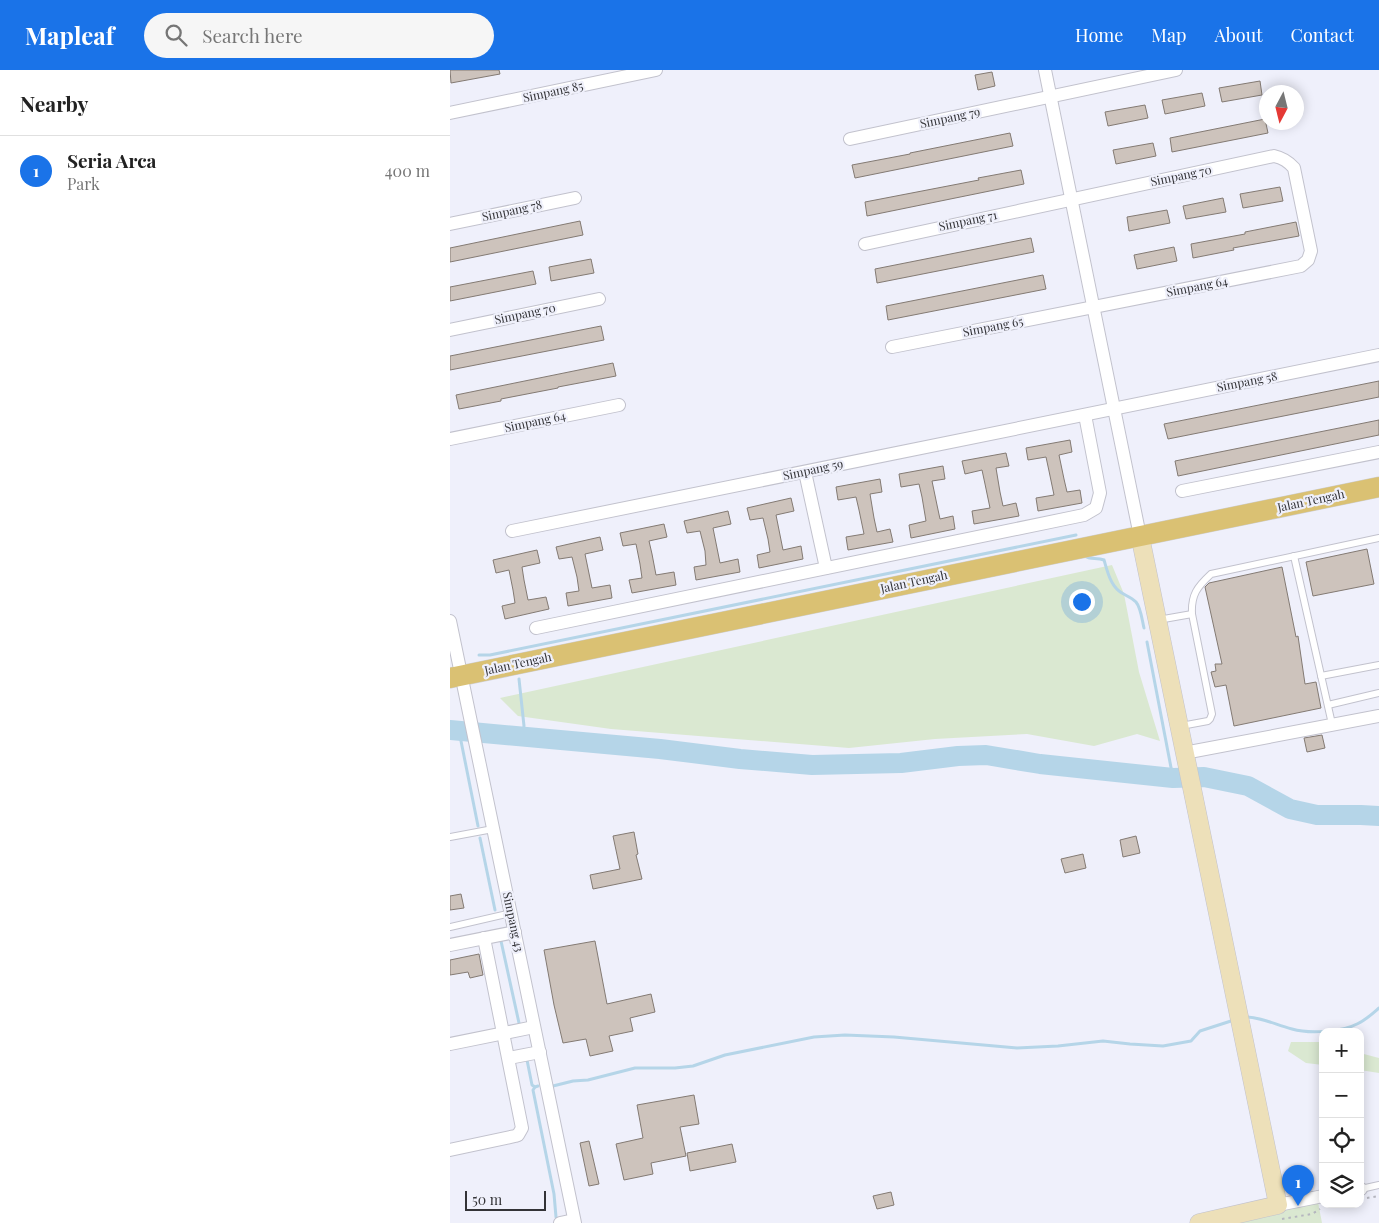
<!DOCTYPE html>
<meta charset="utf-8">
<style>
:root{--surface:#fff;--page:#f6f6f6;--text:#222;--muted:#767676;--line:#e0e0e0;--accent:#1a73e8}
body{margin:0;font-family:"Playfair Display",serif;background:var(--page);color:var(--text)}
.controls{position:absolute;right:15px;bottom:15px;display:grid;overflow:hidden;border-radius:10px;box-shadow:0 2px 12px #0003}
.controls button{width:45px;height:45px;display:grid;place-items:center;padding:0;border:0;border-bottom:1px solid var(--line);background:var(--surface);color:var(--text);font:25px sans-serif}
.compass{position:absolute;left:809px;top:15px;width:45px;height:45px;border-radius:50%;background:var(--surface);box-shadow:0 2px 12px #0003;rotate:187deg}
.scale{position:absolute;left:15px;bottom:12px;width:81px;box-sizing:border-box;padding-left:5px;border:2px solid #333337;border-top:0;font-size:14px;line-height:18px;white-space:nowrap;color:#333337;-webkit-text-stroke:4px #eff0fb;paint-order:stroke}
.you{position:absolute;left:631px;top:531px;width:18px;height:18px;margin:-12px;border:4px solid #fff;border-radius:50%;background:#1a73e8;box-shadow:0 0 0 8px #1a73e833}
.badge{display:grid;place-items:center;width:32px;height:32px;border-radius:50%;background:var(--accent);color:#fff;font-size:16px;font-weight:700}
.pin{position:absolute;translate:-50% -41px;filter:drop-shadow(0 1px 2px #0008)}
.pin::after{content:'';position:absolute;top:26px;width:18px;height:15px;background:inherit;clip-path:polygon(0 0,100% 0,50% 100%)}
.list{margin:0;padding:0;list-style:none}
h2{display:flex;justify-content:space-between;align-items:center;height:65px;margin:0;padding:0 20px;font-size:21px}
h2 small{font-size:16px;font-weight:400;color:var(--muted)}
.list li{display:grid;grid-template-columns:32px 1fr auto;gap:15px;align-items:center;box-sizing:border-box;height:70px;padding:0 20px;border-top:1px solid var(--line)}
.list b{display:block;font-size:19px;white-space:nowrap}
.list p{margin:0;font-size:16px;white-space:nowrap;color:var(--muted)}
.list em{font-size:16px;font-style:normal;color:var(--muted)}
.icon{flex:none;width:28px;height:28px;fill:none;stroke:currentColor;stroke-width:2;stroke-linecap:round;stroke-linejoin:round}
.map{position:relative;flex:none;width:929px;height:1153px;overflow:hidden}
header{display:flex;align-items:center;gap:30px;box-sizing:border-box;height:70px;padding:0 25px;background:var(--accent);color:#fff}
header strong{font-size:24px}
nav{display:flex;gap:28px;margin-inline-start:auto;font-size:18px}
.search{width:350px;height:45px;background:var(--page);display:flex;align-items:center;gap:12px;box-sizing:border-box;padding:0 18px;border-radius:28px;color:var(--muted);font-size:19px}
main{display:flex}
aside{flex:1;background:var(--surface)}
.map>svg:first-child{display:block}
.green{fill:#dae8d1}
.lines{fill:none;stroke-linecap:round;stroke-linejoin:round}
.stream{stroke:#b5d5e8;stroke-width:3}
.river{stroke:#b5d5e8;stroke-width:20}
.building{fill:#cdc3bc;stroke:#837a73}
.lane-casing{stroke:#c2c2cd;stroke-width:8}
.street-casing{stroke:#c2c2cd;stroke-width:14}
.secondary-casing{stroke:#c2c2cd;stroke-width:19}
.primary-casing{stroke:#cececf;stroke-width:21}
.path{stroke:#b5b6bf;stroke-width:2;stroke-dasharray:2.5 4;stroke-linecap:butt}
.lane{stroke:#fff;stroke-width:6}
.street{stroke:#fff;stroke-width:12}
.secondary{stroke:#ede0b9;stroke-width:18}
.primary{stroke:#dac173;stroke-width:20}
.labels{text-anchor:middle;stroke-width:4.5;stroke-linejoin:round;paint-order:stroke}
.street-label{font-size:12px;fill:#333337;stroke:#eff0fb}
</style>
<header>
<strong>Mapleaf</strong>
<div class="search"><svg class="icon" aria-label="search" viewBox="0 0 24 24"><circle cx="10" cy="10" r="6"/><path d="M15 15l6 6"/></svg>Search here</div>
<nav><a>Home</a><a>Map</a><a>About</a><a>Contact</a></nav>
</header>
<main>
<aside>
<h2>Nearby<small></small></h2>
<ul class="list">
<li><span class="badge">1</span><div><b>Seria Arca</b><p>Park</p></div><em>400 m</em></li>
</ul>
</aside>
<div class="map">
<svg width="929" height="1153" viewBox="0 0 929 1153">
<rect width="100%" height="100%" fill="#eff0fb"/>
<!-- green -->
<g class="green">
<path d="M662 495 674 524 689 602 710 671 687 664 644 676 577 664 485 669 399 678 161 659 68 646 50 628Z"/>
<path d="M841 972H873V995L856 993 838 981Z"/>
<path d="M910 983 929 988V1003L910 1000Z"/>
<path d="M867 1127 872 1153H790L788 1145Z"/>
</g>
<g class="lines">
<!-- stream -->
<g class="stream">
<path d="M635 486C640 490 647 487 654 490 657 500 660 514 669 521 674 525 681 527 686 532 691 538 692 550 694 558"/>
<path d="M697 572 723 708"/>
<path d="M29 585H40L626 465"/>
<path d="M69 609 74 656 72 667"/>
<path d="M9 661 28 756"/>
<path d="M30 768 45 840"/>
<path d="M51 871 69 953"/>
<path d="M797 947C814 948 826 955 842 959 859 964 892 962 907 954 916 950 922 944 929 938"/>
<path d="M77 990 82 1015 85 1017"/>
<path d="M88 1016 85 1017 83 1020 104 1124 106 1147"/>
<path d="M103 1016 123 1011 138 1010 185 998H225L243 996 275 985 364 967 395 965 444 967 567 978 608 976 653 971 680 974 713 976 741 971 750 961 781 951"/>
</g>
<!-- river -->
<path class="river" d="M0 660 210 679 290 689 362 695 451 693 508 686 536 685 590 694 723 708 754 707 798 716 840 739 867 745H911L929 746"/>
</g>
<!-- building -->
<g class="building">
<path d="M0 0H49L50 4 1 13Z"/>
<path d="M542 2 545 16 528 20 525 5Z"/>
<path d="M810 11 812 25 772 32 769 18Z"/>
<path d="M752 23 755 36 715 44 712 30Z"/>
<path d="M695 35 698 48 658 56 655 42Z"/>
<path d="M815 49 818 63 722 82 720 68Z"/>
<path d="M560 63 563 76 405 108 402 95 460 84V83Z"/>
<path d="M703 73 706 86 666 94 663 80Z"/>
<path d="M571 100 574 114 417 146 415 132 529 110 528 108Z"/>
<path d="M830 117 833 131 793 138 790 124Z"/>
<path d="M773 128 776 142 736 149 733 136Z"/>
<path d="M717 140 720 153 679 161 677 147Z"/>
<path d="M130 151 133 165 0 192V178Z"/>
<path d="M846 152 849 166 783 178 784 180 743 188 741 174 795 164V162Z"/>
<path d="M581 168 584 182 427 213 425 199Z"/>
<path d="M724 177 727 191 687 199 684 185Z"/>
<path d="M141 189 144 203 101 211 99 197Z"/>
<path d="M83 201 86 214 0 231V217Z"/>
<path d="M593 205 596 219 438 250 436 236Z"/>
<path d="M151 256 154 270 0 300V286Z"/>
<path d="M163 293 166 306 108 317V318L51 329V331L9 339 6 325Z"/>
<path d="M929 311V327L718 369 714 354Z"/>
<path d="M929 350V365L728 406 725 391Z"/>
<path d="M620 370 622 382 609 385 614 409 617 422 630 420 632 433 588 441 586 428 604 425 599 401 596 387 578 390 576 378Z"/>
<path d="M556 383 559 396 546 398 550 422 553 436 566 433 569 446 524 454 522 441 540 438 535 414 532 400 515 404 512 391Z"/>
<path d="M493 396 495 409 482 411 487 435 490 449 503 446 505 459 461 468 459 455 476 451 472 427 469 414 451 417 449 404Z"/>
<path d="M430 409 432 422 420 424 424 448 427 462 440 459 443 472 398 480 396 467 414 464 409 440 406 427 388 430 386 417Z"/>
<path d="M341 428 344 441 326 445 333 480 351 476 353 489 309 498 307 485 320 482 318 469 313 448 300 450 297 438Z"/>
<path d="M278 441 281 454 263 458 270 493 288 489 290 502 246 510 244 497 256 495 255 481 250 461 237 463 234 451Z"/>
<path d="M214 454 217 467 199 471 202 484 206 505 224 502 226 515 182 523 179 510 192 508 190 494 186 474 173 476 170 463Z"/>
<path d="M150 467 153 480 135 484 142 518 160 515 162 528 118 536 116 523 129 521 127 507 122 487 109 489 106 477Z"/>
<path d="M917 479 924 514 863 526 856 492Z"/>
<path d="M87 480 90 493 72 497 74 510 78 530 96 527 99 539 55 549 52 536 65 533 63 520 59 500 46 503 43 490Z"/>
<path d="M832 497 846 567 848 566 855 614 866 612 871 638 784 656 776 615 765 617 761 602 766 601 765 594H772L755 517 759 513Z"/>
<path d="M872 665 875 678 857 682 854 668Z"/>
<path d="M184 762 188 784 186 785 192 809 143 819 140 805 170 799 163 766Z"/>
<path d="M686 766 690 783 673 787 670 770Z"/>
<path d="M633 784 636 798 615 803 611 789Z"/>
<path d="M11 824 14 838 0 840V826Z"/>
<path d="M145 871 157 934 201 924 205 942 180 948 183 961 159 966 163 981 140 986 136 969 113 973 104 935 94 880Z"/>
<path d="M29 884 33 905 20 908 18 902 0 905V890Z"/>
<path d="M244 1025 249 1054 230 1057 236 1086 201 1093 203 1104 174 1110 166 1074 193 1068 187 1035Z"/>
<path d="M139 1071 149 1114 139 1116 130 1073Z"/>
<path d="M282 1074 286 1092 240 1101 237 1083Z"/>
<path d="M441 1122 444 1135 427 1139 423 1126Z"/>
</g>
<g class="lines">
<!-- lane casing -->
<g class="lane-casing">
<g id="lane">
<path d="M844 486 882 654"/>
<path d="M708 550 742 544"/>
<path d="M871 606 929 595"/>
<path d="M878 635 929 623"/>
<path d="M731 656 758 651 760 649 762 644 742 544C741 525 747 517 761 504L929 468"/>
<path d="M0 767 43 759"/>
<path d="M0 857 61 843"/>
<path d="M911 1119 929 1115"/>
</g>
</g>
<!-- street casing -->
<g class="street-casing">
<g id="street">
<path d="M595 0 690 466"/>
<path d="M0 43 206 0"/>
<path d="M400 69 726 0"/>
<path d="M0 154 125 128"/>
<path d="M415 174 824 86C833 88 838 91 844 98L861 181 858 190 851 196 442 277"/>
<path d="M0 260 149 229"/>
<path d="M0 369 169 335"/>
<path d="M355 402 376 498"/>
<path d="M732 421 929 382"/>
<path d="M62 461 929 285"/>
<path d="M0 551 125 1153"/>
<path d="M86 558 634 445 646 438 650 423 635 345"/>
<path d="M734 683 929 646"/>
<path d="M0 875 65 862"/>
<path d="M0 974 84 957"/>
<path d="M59 988 90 982"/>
<path d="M0 1080 65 1066 68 1065 72 1058 34 868"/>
<path d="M910 1119H911"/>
<path d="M828 1135 873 1126"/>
<path d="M110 1153 124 1150"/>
</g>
</g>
<!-- secondary casing -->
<g class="secondary-casing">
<path id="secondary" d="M690 466 828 1135 749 1153"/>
</g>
<!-- primary casing -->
<g class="primary-casing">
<path id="primary" d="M0 608 929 417"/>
</g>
<!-- path -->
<g class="path">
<path d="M917 1128 929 1126"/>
<path d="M879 1136 888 1134"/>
<path d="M832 1149 862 1144 870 1139"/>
</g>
<!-- lane -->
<use href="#lane" class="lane"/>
<!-- street -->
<use href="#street" class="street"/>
<!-- secondary -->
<use href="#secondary" class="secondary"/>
<!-- primary -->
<use href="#primary" class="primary"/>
</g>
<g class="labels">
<!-- street labels -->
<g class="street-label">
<text transform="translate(103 22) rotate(-12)" y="4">Simpang 85</text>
<text transform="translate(500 48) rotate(-12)" y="4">Simpang 79</text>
<text transform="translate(731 106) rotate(-12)" y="4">Simpang 70</text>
<text transform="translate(62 141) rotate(-12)" y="4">Simpang 78</text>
<text transform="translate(518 151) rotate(-12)" y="4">Simpang 71</text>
<text transform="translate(747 217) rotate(-11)" y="4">Simpang 64</text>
<text transform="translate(75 244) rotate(-12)" y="4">Simpang 70</text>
<text transform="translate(543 257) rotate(-11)" y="4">Simpang 65</text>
<text transform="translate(797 312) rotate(-11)" y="4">Simpang 58</text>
<text transform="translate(85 352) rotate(-12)" y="4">Simpang 64</text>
<text transform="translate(363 400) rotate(-12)" y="4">Simpang 59</text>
<text transform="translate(861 431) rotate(-12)" y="4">Jalan Tengah</text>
<text transform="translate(464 512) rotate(-12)" y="4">Jalan Tengah</text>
<text transform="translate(68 594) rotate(-12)" y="4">Jalan Tengah</text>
<text transform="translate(63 852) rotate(78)" y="4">Simpang 43</text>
</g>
</g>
</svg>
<div class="controls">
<button>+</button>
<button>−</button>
<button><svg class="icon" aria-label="locate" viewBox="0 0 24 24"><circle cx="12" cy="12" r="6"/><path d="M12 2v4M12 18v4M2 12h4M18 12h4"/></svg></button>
<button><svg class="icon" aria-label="layers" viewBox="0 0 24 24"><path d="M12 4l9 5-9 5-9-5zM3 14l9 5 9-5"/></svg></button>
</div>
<svg class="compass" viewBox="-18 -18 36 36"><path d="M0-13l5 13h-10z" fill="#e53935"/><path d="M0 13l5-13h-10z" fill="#767676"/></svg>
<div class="scale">50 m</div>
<div class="you"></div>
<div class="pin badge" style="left:848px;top:1136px">1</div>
</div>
</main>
